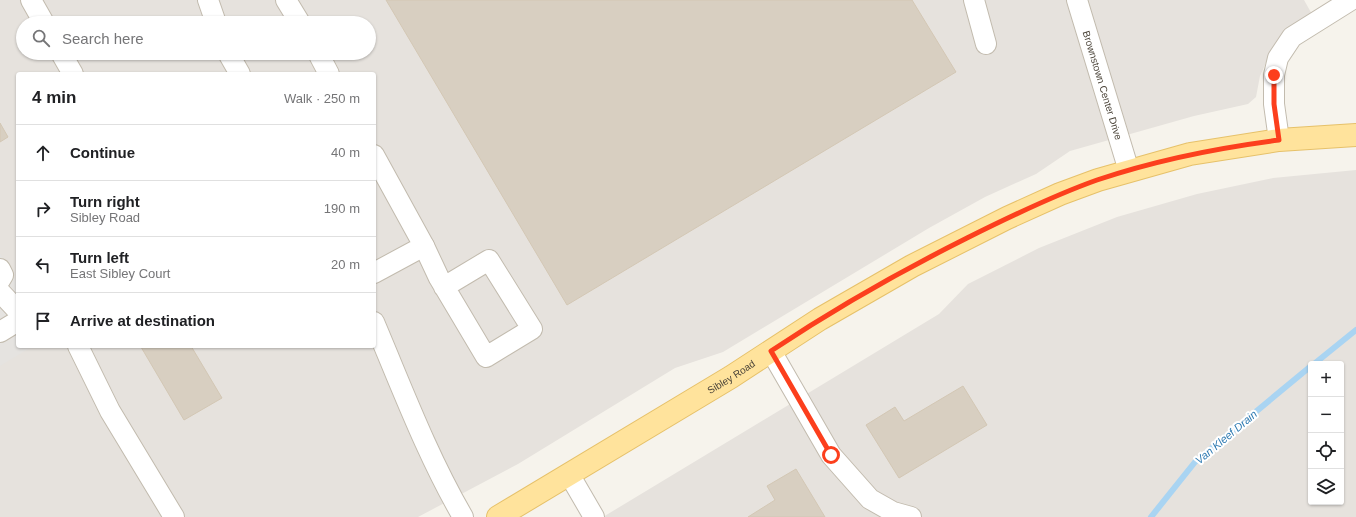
<!DOCTYPE html>
<meta charset="utf-8">
<style>
:root{--surface:#fff;--page:#f2f2f2;--text:#202124;--muted:#757577;--line:#e0e0e0}
body{margin:0;font-family:Helvetica,sans-serif;background:var(--page);color:var(--text)}
.controls{position:absolute;right:12px;bottom:12px;display:grid;overflow:hidden;border-radius:4px;box-shadow:0 1px 3px #0004}
.controls button{width:36px;height:36px;display:grid;place-items:center;padding:0;border:0;border-bottom:1px solid var(--line);background:var(--surface);color:var(--text);font:20px sans-serif}
.stop{position:absolute;width:12px;height:12px;margin:-9px;border:3px solid #fc3f1d;border-radius:50%;background:#fff}
.stop.end{background:#fc3f1d;border-color:#fff;box-shadow:0 1px 4px #0008}
.list{margin:0;padding:0;list-style:none}
h2{display:flex;justify-content:space-between;align-items:center;height:52px;margin:0;padding:0 16px;font-size:17px}
h2 small{font-size:13px;font-weight:400;color:var(--muted)}
.list li{display:grid;grid-template-columns:26px 1fr auto;gap:12px;align-items:center;box-sizing:border-box;height:56px;padding:0 16px;border-top:1px solid var(--line)}
.list b{display:block;font-size:15px;white-space:nowrap}
.list p{margin:0;font-size:13px;white-space:nowrap;color:var(--muted)}
.list em{font-size:13px;font-style:normal;color:var(--muted)}
.icon{flex:none;width:22px;height:22px;fill:none;stroke:currentColor;stroke-width:2;stroke-linecap:round;stroke-linejoin:round}
.map{position:relative;flex:none;width:1356px;height:517px;overflow:hidden}
.search{position:absolute;background:var(--surface);box-shadow:0 1px 3px #0004;left:16px;top:16px;width:360px;height:44px;display:flex;align-items:center;gap:10px;box-sizing:border-box;padding:0 14px;border-radius:22px;color:var(--muted);font-size:15px}
.panel{position:absolute;background:var(--surface);box-shadow:0 1px 3px #0004;left:16px;top:72px;width:360px;height:276px;border-radius:4px}
.map>svg:first-child{display:block}
.industrial{fill:#e6e2dd;fill-rule:evenodd}
.parking{fill:#e5e3e0}
.lines{fill:none;stroke-linecap:round;stroke-linejoin:round}
.stream{stroke:#a9d4f2;stroke-width:6}
.building{fill:#d8cfc1;stroke:#d3c7b4}
.minor-casing{stroke:#c2bbae;stroke-width:22}
.major-casing{stroke:#e6c16a;stroke-width:24}
.minor{stroke:#fff;stroke-width:20}
.major{stroke:#ffe39c;stroke-width:22}
.route{stroke:#fc3f1d;stroke-width:5}
.labels{text-anchor:middle;stroke-width:4;stroke-linejoin:round;paint-order:stroke}
.street-label{font-size:10px;fill:#4b4439;stroke:#fff}
.water-label{font-size:11px;font-style:italic;fill:#2e7ab2;stroke:#fff}
</style>
<div class="map">
<svg width="1356" height="517" viewBox="0 0 1356 517">
<rect width="100%" height="100%" fill="#f6f3ec"/>
<!-- industrial -->
<g class="industrial">
<path d="M0 0H1304L1313 16 1272 49 1260 76 1256 97 1248 104 1194 116 1070 151 1036 174 985 197 929 228 723 352 675 368 518 464 418 517H0ZM23 23H369V53H23ZM18 74H374V346H18Z"/>
<path d="M1356 170V517H603L939 314 968 284 1039 248 1117 217 1197 194 1273 178ZM1311 364H1341V502H1311Z"/>
</g>
<!-- parking -->
<path class="parking" d="M0 253 18 284V346H33L0 366Z"/>
<g class="lines">
<!-- stream -->
<g class="stream">
<path d="M1314 364 1356 330"/>
<path d="M1151 517 1195 462 1311 366"/>
</g>
</g>
<!-- building -->
<g class="building">
<path d="M386 0H912L956 72 567 305Z"/>
<path d="M0 123 8 137 0 142Z"/>
<path d="M143 346H191L222 398 184 420 141 347Z"/>
<path d="M963 386 987 425 899 478 866 425 895 407 904 421Z"/>
<path d="M796 469 825 517H748L775 500 767 486Z"/>
</g>
<g class="lines">
<!-- minor casing -->
<g class="minor-casing">
<g id="minor">
<path d="M31 0 44 23"/>
<path d="M208 0 216 23"/>
<path d="M286 0 300 23"/>
<path d="M974 0 986 44"/>
<path id="s1" d="M1077 0 1129 171"/>
<path d="M61 53 73 74"/>
<path d="M228 53 240 74"/>
<path d="M318 53 329 74"/>
<path d="M1279 140 1274 104V75L1278 58 1292 37 1351 0"/>
<path d="M374 155 424 246 374 273"/>
<path d="M424 246 439 278 486 357 532 329 489 260 444 287"/>
<path d="M0 269 3 275 0 280"/>
<path d="M0 292 18 311"/>
<path d="M374 322C402 388 427 455 463 517"/>
<path d="M0 332 18 321"/>
<path d="M78 346 110 411 174 517"/>
<path d="M771 351 831 455 870 499 893 512 911 517"/>
<path d="M569 474 594 517"/>
</g>
</g>
<!-- major casing -->
<g class="major-casing">
<g id="major">
<path id="s2" d="M498 517 731 377 820 319 912 266 1007 218 1060 194 1098 180 1190 154 1279 140 1356 135"/>
</g>
</g>
<!-- minor -->
<use href="#minor" class="minor"/>
<!-- major -->
<use href="#major" class="major"/>
</g>
<g class="lines">
<!-- route -->
<path class="route" d="M831 455 771 351C834 309 899 272 967 238 1009 217 1052 196 1097 180 1156 160 1217 148 1279 140L1274 104V75"/>
</g>
<g class="labels">
<!-- street labels -->
<g class="street-label">
<text dy="4" stroke="none"><textPath href="#s1" startOffset="89">Brownstown Center Drive</textPath></text>
<text dy="4" stroke="none"><textPath href="#s2" startOffset="272">Sibley Road</textPath></text>
</g>
<!-- water labels -->
<g class="water-label">
<text transform="translate(1226 437) rotate(-40)" y="4">Van Kleef Drain</text>
</g>
</g>
</svg>
<div class="controls">
<button>+</button>
<button>−</button>
<button><svg class="icon" aria-label="locate" viewBox="0 0 24 24"><circle cx="12" cy="12" r="6"/><path d="M12 2v4M12 18v4M2 12h4M18 12h4"/></svg></button>
<button><svg class="icon" aria-label="layers" viewBox="0 0 24 24"><path d="M12 4l9 5-9 5-9-5zM3 14l9 5 9-5"/></svg></button>
</div>
<div class="stop" style="left:831px;top:455px"></div>
<div class="stop end" style="left:1274px;top:75px"></div>
<div class="search"><svg class="icon" aria-label="search" viewBox="0 0 24 24"><circle cx="10" cy="10" r="6"/><path d="M15 15l6 6"/></svg>Search here</div>
<section class="panel">
<h2>4 min<small>Walk · 250 m</small></h2>
<ul class="list">
<li><svg class="icon" aria-label="ahead" viewBox="0 0 24 24"><path d="M12 20V5M6 11l6-6 6 6"/></svg><div><b>Continue</b></div><em>40 m</em></li>
<li><svg class="icon" aria-label="right" viewBox="0 0 24 24"><path d="M7 20v-9h11M14 6l5 5-5 5"/></svg><div><b>Turn right</b><p>Sibley Road</p></div><em>190 m</em></li>
<li><svg class="icon" aria-label="left" viewBox="0 0 24 24"><path d="M17 20v-9H6M10 6l-5 5 5 5"/></svg><div><b>Turn left</b><p>East Sibley Court</p></div><em>20 m</em></li>
<li><svg class="icon" aria-label="arrive" viewBox="0 0 24 24"><path d="M6 21V4h12l-3 4 3 4H6"/></svg><div><b>Arrive at destination</b></div></li>
</ul>
</section>
</div>
